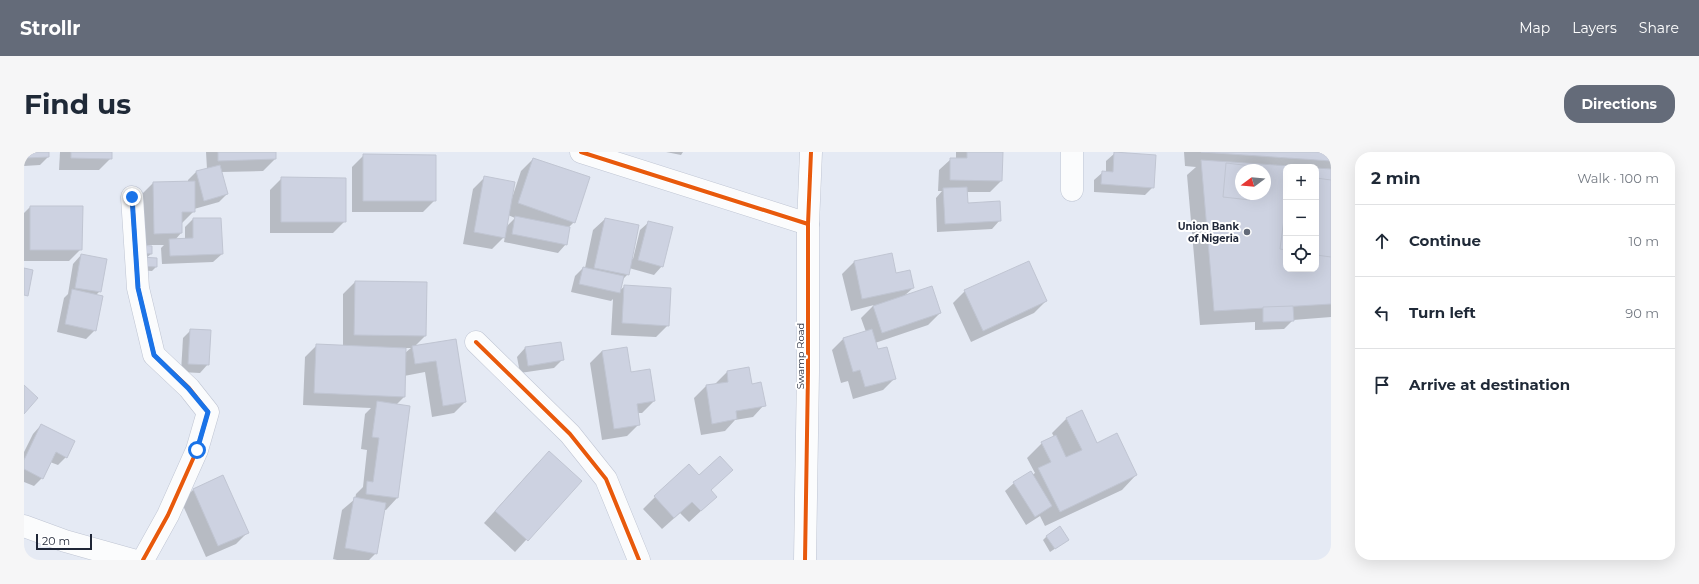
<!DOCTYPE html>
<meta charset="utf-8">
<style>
:root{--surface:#fff;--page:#f6f6f7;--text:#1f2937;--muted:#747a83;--line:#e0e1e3;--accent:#646b79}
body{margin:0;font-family:Montserrat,sans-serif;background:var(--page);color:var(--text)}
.controls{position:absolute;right:12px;top:12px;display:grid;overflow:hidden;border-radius:8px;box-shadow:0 4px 16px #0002}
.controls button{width:36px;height:36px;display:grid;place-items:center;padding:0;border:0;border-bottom:1px solid var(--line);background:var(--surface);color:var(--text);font:20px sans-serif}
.compass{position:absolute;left:1211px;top:12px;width:36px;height:36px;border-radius:50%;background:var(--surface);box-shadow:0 4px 16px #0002;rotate:254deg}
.scale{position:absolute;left:12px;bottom:10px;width:56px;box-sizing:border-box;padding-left:4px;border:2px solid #1f2637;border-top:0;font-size:11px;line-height:14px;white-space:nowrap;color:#1f2637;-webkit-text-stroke:3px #fff;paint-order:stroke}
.stop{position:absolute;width:12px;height:12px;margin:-9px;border:3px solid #1a73e8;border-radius:50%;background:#fff}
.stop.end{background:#1a73e8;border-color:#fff;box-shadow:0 1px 4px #0008}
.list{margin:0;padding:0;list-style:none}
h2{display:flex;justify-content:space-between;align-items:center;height:52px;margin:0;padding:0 16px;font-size:17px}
h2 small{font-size:13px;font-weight:400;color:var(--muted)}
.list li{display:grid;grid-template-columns:26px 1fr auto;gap:12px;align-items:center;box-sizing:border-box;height:72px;padding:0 16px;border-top:1px solid var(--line)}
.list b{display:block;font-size:15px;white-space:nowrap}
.list em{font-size:13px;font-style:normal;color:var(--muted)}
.icon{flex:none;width:22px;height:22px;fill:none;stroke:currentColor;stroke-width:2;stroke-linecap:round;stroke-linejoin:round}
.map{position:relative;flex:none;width:1307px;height:408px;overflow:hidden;border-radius:16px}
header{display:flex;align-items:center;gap:24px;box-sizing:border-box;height:56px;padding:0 20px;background:var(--accent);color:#fff}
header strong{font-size:19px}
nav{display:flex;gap:22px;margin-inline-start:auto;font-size:14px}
.intro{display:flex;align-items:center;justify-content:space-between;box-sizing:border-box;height:96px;padding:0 24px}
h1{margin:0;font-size:28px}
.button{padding:10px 18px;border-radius:16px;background:var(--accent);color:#fff;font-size:14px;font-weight:700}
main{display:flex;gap:24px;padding:0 24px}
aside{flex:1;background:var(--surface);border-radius:16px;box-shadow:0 4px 16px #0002}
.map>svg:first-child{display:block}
.shadow{fill:#0003;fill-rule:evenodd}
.building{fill:#cdd2e1;stroke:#c0c5d2;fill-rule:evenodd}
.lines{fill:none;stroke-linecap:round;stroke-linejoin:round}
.minor-casing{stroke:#bfc5d3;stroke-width:23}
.minor{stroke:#fbfcfd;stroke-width:22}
.cycleway-casing{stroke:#fff;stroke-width:6}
.cycleway{stroke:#e8590c;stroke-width:4}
.route{stroke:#1a73e8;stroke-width:5}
.poi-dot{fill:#646b79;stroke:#fff;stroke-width:1.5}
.labels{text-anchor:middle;stroke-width:4;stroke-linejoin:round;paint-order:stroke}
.poi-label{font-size:10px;font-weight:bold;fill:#1f2637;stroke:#fff;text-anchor:end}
.street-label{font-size:10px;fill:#1f2637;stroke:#fff}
</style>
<header>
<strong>Strollr</strong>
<nav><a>Map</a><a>Layers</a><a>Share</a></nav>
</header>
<div class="intro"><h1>Find us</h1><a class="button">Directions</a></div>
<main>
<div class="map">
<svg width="1307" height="408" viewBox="0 0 1307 408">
<rect width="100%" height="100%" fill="#e5eaf4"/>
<!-- shadow -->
<g class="shadow">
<path d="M0 0H24V5L16 13 0 14Z"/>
<path d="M36 0H87V6L75 18H35Z"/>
<path d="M182 0H251V7L239 19 197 20 203 42 195 50 170 57V59L158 71 157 81 151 88 161 87V75L169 67H196L198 102 189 110 138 112 137 96 140 93H123V94L127 95V102L122 106 132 115 128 119 113 118 118 42 129 31 164 30V28L172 20 183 17Z"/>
<path d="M642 0H659L657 3Z"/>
<path d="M932 0H978L977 29 966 40H942L943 52 976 68 968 77 913 80 912 46 918 39H914L915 18 927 7H932Z"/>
<path d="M1160 0H1307V165L1269 168 1260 177 1231 178V170L1176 173 1163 23 1172 15 1161 14ZM1262 15H1292V117H1262ZM1217 18H1241V42H1217Z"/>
<path d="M1091 1 1129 35 1121 43 1070 40V28L1079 20H1082V9Z"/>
<path d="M340 3 411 48 399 60H328V15Z"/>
<path d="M509 7 550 70 545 75 542 92 534 101 480 90 481 84 468 97 439 92 449 37 461 25 488 46 497 19ZM484 63 491 66 482 75Z"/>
<path d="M258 26 321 69 309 81H246V38Z"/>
<path d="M6 55 57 97 45 109H0V61Z"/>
<path d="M581 67 614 74 607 107H609L616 78 625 70 638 114 630 123 605 116 604 122 598 128 595 139 601 134 644 173 632 185 587 183 589 147 587 149 547 140 551 124 559 116H561L569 78Z"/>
<path d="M57 103 76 139 72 143 71 178 62 187 33 180 40 146 44 142 49 112Z"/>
<path d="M830 110 871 122 889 136 880 144 916 161 904 173 851 191 853 198 871 226 859 238 829 247 824 229 817 231 808 198 820 186 842 180 837 166 850 153 827 159 818 122Z"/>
<path d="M331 130 402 131 401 184 391 194 432 188 441 250 430 261 408 265 401 220 380 224V245L372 253 373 346 362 358H360L352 401 345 408H313L309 407 318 358 331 347 332 342 339 335 343 298 337 297 341 262 347 256 279 253 281 205 293 193 319 194V142ZM382 196H387L381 201Z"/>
<path d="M941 139 1022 149 1010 161 947 190 929 151Z"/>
<path d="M167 178 184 212 176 221 157 220 159 186Z"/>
<path d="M536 191 539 207 530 216 496 221 493 205 501 196Z"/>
<path d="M578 199 606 221 630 249 618 261H614L615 272 603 284 578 288 566 211Z"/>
<path d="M724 216 727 233 740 253 729 265 711 268 701 279 677 283 670 246 682 234 691 232 703 220Z"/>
<path d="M1043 266 1112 323 1098 338 1021 374 1016 364 1002 373 981 339 990 331 1006 321 1008 323 1011 321 1003 306 1018 291 1030 285 1028 281Z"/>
<path d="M17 273 42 305 34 313 26 310 18 326 10 334 0 330V300L9 282Z"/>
<path d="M513 312 556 329 491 400 460 371Z"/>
<path d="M169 338 224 380 212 392 182 405 157 349Z"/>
<path d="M686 339 692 345 665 370 656 361 638 377 619 357 631 345Z"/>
<path d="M1023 384 1044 388 1026 400 1019 388Z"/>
</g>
<!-- building -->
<g class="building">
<path d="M1 0H25V5L2 6Z"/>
<path d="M47 0H88V7L47 6Z"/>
<path d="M194 0H252V7L194 9Z"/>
<path d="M943 0H979L978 29 926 28V6H943Z"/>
<path d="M1090 0 1132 3 1130 36 1077 32 1078 19 1089 20Z"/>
<path d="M1177 0H1307V9Z"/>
<path d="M339 2 412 3V49H339Z"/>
<path d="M509 6 566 25 551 71 494 51Z"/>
<path d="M1177 8 1281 15H1262V117H1292V16L1307 17V152L1190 159ZM1217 18H1241V42H1217Z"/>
<path d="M1202 11 1228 14V18H1217V42H1226V48L1199 45Z"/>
<path d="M196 13 204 42 180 49 172 19Z"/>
<path d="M460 24 491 30 481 86 450 80Z"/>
<path d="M257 25 322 26V70H257Z"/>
<path d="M1292 26 1307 28V105L1292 103Z"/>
<path d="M171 29V60H158V81L130 82 129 30Z"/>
<path d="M943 35 944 51 976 49 977 69 921 72 919 36Z"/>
<path d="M1262 52V98L1256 97Z"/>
<path d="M6 54H59L58 98H6Z"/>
<path d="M491 64 546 75 543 93 488 82Z"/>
<path d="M169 66H197L199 102 146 104 145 87 169 86Z"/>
<path d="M581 66 615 73 605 123 570 116Z"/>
<path d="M624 69 649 75 639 115 614 108Z"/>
<path d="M117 93 128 94V102L116 101Z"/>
<path d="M868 101 872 121 886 118 890 136 838 147 830 109Z"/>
<path d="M57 102 83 107 77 140 51 136Z"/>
<path d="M117 105 133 106V115L116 114Z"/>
<path d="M1005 109 1023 149 959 179 940 138Z"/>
<path d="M559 115 600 124 596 141 555 132Z"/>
<path d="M0 116 9 118 4 144 0 143Z"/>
<path d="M331 129 403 130 402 184 330 183Z"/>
<path d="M600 133 647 136 645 174 598 171Z"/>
<path d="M908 134 917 161 858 181 849 154Z"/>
<path d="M48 137 79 144 72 179 41 172Z"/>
<path d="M1269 154 1270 169 1239 170V155Z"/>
<path d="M166 177 187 178 185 213 164 212Z"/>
<path d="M848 177 854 197 863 195 872 227 841 235 836 218 829 220 819 186Z"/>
<path d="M432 187 442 250 419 254 412 209 391 212 388 194Z"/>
<path d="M537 190 540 208 504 214 501 195Z"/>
<path d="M292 192 382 196 381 245 290 241Z"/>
<path d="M603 195 607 220 626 217 631 249 613 252 616 273 590 277 578 199Z"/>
<path d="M725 215 728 232 737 230 742 254 712 259 713 267 688 272 682 233 704 230 703 219Z"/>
<path d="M0 233 14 246 0 262Z"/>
<path d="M353 249 386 254 374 346 342 342 343 329 349 330 355 286 348 285Z"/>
<path d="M1058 258 1073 291 1093 281 1113 323 1036 360 1014 316 1027 310 1017 290 1032 283 1042 305 1058 298 1042 266Z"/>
<path d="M17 272 51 289 43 306 32 300 19 327 0 317V308Z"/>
<path d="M525 299 558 329 504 389 471 359Z"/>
<path d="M696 304 709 318 687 338 693 345 677 359 668 350 650 366 630 344 665 312 675 323Z"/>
<path d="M1007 319 1028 354 1011 365 989 330Z"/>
<path d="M199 323 225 381 194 394 169 337Z"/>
<path d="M330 345 362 351 353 402 321 396Z"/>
<path d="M1036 374 1045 388 1031 397 1022 384Z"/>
</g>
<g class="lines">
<!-- minor casing -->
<g class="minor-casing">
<g id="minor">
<path d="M557 0 784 72"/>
<path d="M1048 0V38"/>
<path d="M108 45 114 136 130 203 165 236 184 260 173 298 144 363 119 408"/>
<path d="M452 190 546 282 582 327 615 408"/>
<path d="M0 374 41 389 109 408"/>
<path d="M781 408 784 220V72L787 0"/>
</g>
</g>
<!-- minor -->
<use href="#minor" class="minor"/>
<!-- cycleway casing -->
<g class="cycleway-casing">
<g id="cycleway">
<path d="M557 0 784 72"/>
<path d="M108 45 114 136 130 203 165 236 184 260 173 298 144 363 119 408"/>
<path d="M452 190 546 282 582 327 615 408"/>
<path d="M781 408 784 220V72L787 0"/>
</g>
</g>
<!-- cycleway -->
<use href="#cycleway" class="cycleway"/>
</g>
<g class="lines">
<!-- route -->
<path class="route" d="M108 45 114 136 130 203 164 236 184 260 173 298"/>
</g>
<!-- markers -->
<circle class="poi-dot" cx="1223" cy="80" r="4"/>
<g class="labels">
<!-- poi labels -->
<g class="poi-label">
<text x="1215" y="78">Union Bank<tspan x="1215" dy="12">of Nigeria</tspan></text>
</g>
<!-- street labels -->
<g class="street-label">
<text transform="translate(776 204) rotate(-90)" y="4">Swamp Road</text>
</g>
</g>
</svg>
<div class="controls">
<button>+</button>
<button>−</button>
<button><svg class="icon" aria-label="locate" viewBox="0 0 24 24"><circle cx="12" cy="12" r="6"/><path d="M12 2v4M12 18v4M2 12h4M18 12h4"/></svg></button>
</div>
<svg class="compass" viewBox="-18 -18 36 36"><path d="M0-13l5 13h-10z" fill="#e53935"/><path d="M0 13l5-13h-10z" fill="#747a83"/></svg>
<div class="scale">20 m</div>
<div class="stop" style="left:173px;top:298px"></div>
<div class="stop end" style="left:108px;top:45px"></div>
</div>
<aside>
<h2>2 min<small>Walk · 100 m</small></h2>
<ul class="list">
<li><svg class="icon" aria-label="ahead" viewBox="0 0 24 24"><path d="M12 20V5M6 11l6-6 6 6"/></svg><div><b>Continue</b></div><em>10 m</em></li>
<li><svg class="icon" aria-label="left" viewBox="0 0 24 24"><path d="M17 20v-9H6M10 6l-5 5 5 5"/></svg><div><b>Turn left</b></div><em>90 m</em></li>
<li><svg class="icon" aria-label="arrive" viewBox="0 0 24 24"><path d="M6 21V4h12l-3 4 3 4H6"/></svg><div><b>Arrive at destination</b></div></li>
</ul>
</aside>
</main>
